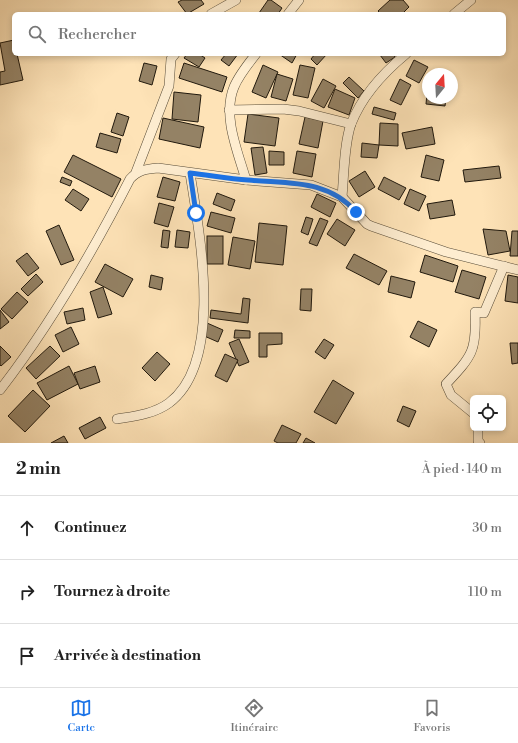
<!DOCTYPE html>
<html lang="fr">
<meta charset="utf-8">
<style>
:root{--surface:#fff;--page:#f2f2f2;--text:#222;--muted:#767676;--line:#e0e0e0;--accent:#1a73e8}
body{margin:0;font-family:"Libre Bodoni",serif;background:var(--page);color:var(--text)}
.controls{position:absolute;right:12px;bottom:12px;display:grid;overflow:hidden;border-radius:6px;box-shadow:0 2px 6px #0003}
.controls button{width:36px;height:36px;display:grid;place-items:center;padding:0;border:0;border-bottom:1px solid var(--line);background:var(--surface);color:var(--text);font:20px sans-serif}
.compass{position:absolute;left:422px;top:68px;width:36px;height:36px;border-radius:50%;background:var(--surface);box-shadow:0 2px 6px #0003;rotate:18deg}
.stop{position:absolute;width:12px;height:12px;margin:-9px;border:3px solid #1a73e8;border-radius:50%;background:#fff}
.stop.end{background:#1a73e8;border-color:#fff;box-shadow:0 1px 4px #0008}
.list{margin:0;padding:0;list-style:none}
h2{display:flex;justify-content:space-between;align-items:center;height:52px;margin:0;padding:0 16px;font-size:17px}
h2 small{font-size:13px;font-weight:400;color:var(--muted)}
.list li{display:grid;grid-template-columns:26px 1fr auto;gap:12px;align-items:center;box-sizing:border-box;height:64px;padding:0 16px;border-top:1px solid var(--line)}
.list b{display:block;font-size:15px;white-space:nowrap}
.list em{font-size:13px;font-style:normal;color:var(--muted)}
.icon{flex:none;width:22px;height:22px;fill:none;stroke:currentColor;stroke-width:2;stroke-linecap:round;stroke-linejoin:round}
.map{position:relative;flex:none;width:518px;height:443px;overflow:hidden}
.search{position:absolute;background:var(--surface);box-shadow:0 2px 6px #0003;left:12px;right:12px;top:12px;height:44px;display:flex;align-items:center;gap:10px;box-sizing:border-box;padding:0 14px;border-radius:6px;color:var(--muted);font-size:15px}
.sheet{height:244px;background:var(--surface)}
nav{display:flex;justify-content:space-around;align-items:center;box-sizing:border-box;height:56px;border-top:1px solid var(--line);background:var(--surface);font-size:11px;color:var(--muted)}
nav a{display:grid;justify-items:center;gap:2px}
nav .on{color:var(--accent)}
.map>svg:first-child{display:block}
.building{fill:#948265;stroke:#21190d}
.lines{fill:none;stroke-linecap:round;stroke-linejoin:round}
.street-casing{stroke:#584c38;stroke-width:10}
.street{stroke:#feedd0;stroke-width:9}
.route{stroke:#1a73e8;stroke-width:5}
</style>
<div class="map">
<svg width="518" height="443" viewBox="0 0 518 443">
<rect width="100%" height="100%" fill="#fee3b7"/>
<filter id="stains"><feTurbulence type="fractalNoise" baseFrequency=".005" numOctaves="4"/><feColorMatrix values="0 0 0 0 .2 0 0 0 0 .09 0 0 0 0 .02 0 0 0 .5 -.17"/></filter>
<radialGradient id="worn" r=".72"><stop offset=".6" stop-color="#630" stop-opacity="0"/><stop offset="1" stop-color="#630" stop-opacity=".3"/></radialGradient>
<!-- building -->
<g class="building">
<path d="M182 0H201L204 4 187 14 178 2Z"/>
<path d="M268 0H271L282 8 278 14 259 13Z"/>
<path d="M390 0H403L409 7 402 14H381L378 11Z"/>
<path d="M14 40V54H17L23 80 0 85V72L5 71 0 43Z"/>
<path d="M187 54H199L205 58 199 67 184 58Z"/>
<path d="M226 54H238L229 66 221 60Z"/>
<path d="M279 54H297L292 63Z"/>
<path d="M315 54H327L317 65 311 59Z"/>
<path d="M381 54H393L395 57 386 63 380 55Z"/>
<path d="M414 60 428 67 419 83 406 76Z"/>
<path d="M144 63 157 66 152 85 139 81Z"/>
<path d="M184 63 227 77 222 92 179 78Z"/>
<path d="M263 65 278 72 266 98 252 92Z"/>
<path d="M300 65 315 68 308 98 293 95Z"/>
<path d="M277 74 293 79 286 101 271 97Z"/>
<path d="M349 77 364 91 358 98 343 83Z"/>
<path d="M323 79 336 86 324 108 311 101Z"/>
<path d="M400 79 411 85 401 105 390 100Z"/>
<path d="M428 84V98H446L445 106 426 104Z"/>
<path d="M335 89 355 98 349 115 328 107Z"/>
<path d="M174 92 201 95 198 122 172 119Z"/>
<path d="M374 107 396 113 394 120 372 114Z"/>
<path d="M117 113 129 117 123 136 111 132Z"/>
<path d="M248 114 279 118 275 146 244 142Z"/>
<path d="M305 117 323 121 318 148 299 144Z"/>
<path d="M163 118 204 127 200 148 159 139Z"/>
<path d="M380 123 398 124V146L379 145Z"/>
<path d="M432 127 435 144 406 149 402 133Z"/>
<path d="M100 133 121 139 117 153 96 147Z"/>
<path d="M362 143 379 145 377 158 361 157Z"/>
<path d="M263 147 267 173 255 175 251 148Z"/>
<path d="M269 151 284 152V165H269Z"/>
<path d="M297 151 316 154 312 177 293 173Z"/>
<path d="M73 155 121 179 112 197 64 172Z"/>
<path d="M426 155 444 160 439 181 421 177Z"/>
<path d="M499 166 501 178 465 182 463 170Z"/>
<path d="M365 171 375 187 359 197 349 181Z"/>
<path d="M62 177 72 181 70 186 60 182Z"/>
<path d="M163 177 180 182 175 201 157 197Z"/>
<path d="M384 177 406 188 399 200 378 189Z"/>
<path d="M73 189 89 199 81 211 65 200Z"/>
<path d="M410 189 426 196 419 211 404 204Z"/>
<path d="M217 193 235 200 231 211 213 204Z"/>
<path d="M317 194 336 203 330 217 311 207Z"/>
<path d="M452 200 455 215 430 219 427 204Z"/>
<path d="M159 203 174 207 168 227 154 223Z"/>
<path d="M211 212 235 218 231 233 207 226Z"/>
<path d="M306 217 313 219 308 235 301 232Z"/>
<path d="M320 218 328 221 317 246 309 243Z"/>
<path d="M337 219 355 230 345 246 327 234Z"/>
<path d="M259 223 287 226 283 265 255 262Z"/>
<path d="M59 225 74 260 61 265 46 231Z"/>
<path d="M483 229 506 231 510 251 488 255Z"/>
<path d="M163 230 170 231 168 248 161 247Z"/>
<path d="M177 230 190 232 188 248 175 247Z"/>
<path d="M512 231H518V256H510Z"/>
<rect x="207" y="236" width="16" height="28"/>
<path d="M233 237 255 241 250 269 228 265Z"/>
<path d="M27 253 39 268 28 276 16 261Z"/>
<path d="M354 254 387 271 379 285 346 268Z"/>
<path d="M425 255 458 266 453 282 420 272Z"/>
<path d="M105 264 133 279 123 297 95 282Z"/>
<path d="M462 270 486 277 479 299 455 292Z"/>
<path d="M36 274 43 282 28 296 21 289Z"/>
<path d="M151 275 163 278 161 290 149 287Z"/>
<path d="M508 275 518 277V303L505 301Z"/>
<path d="M391 276 415 282 411 298 388 292Z"/>
<path d="M103 287 112 314 98 318 90 292Z"/>
<path d="M301 289H312L311 311 300 310Z"/>
<path d="M17 292 28 302 12 319 1 309Z"/>
<path d="M243 298 250 299 248 323 210 318 211 310 241 314Z"/>
<path d="M83 308 85 320 67 324 64 312Z"/>
<path d="M0 310 9 322 0 329Z"/>
<path d="M418 321 437 330 429 347 410 337Z"/>
<path d="M207 323 223 330 218 342 202 335Z"/>
<path d="M71 327 79 344 63 352 55 335Z"/>
<path d="M235 330 250 331V338H234Z"/>
<path d="M259 333H282V344L267 345V357H259Z"/>
<path d="M239 339 249 362 239 366 229 343Z"/>
<path d="M324 339 334 345 325 359 315 352Z"/>
<path d="M510 343H518V363L512 364Z"/>
<path d="M0 346 11 357 1 366 0 365Z"/>
<path d="M50 346 60 356 36 379 26 368Z"/>
<path d="M157 352 170 364 155 381 142 368Z"/>
<path d="M225 354 238 360 227 382 215 376Z"/>
<path d="M69 366 78 384 47 400 37 383Z"/>
<path d="M95 366 100 382 80 389 74 373Z"/>
<path d="M333 380 354 393 336 424 314 412Z"/>
<path d="M33 390 50 406 25 432 8 416Z"/>
<path d="M403 406 416 411 409 427 397 421Z"/>
<path d="M100 417 106 428 85 439 79 428Z"/>
<path d="M282 425 301 434 296 443H278L274 441Z"/>
<path d="M64 436 68 443H51Z"/>
<path d="M306 438 315 443H303Z"/>
</g>
<g class="lines">
<!-- street casing -->
<g class="street-casing">
<g id="street">
<path d="M211 14 236 0"/>
<path d="M288 14 299 0"/>
<path d="M454 14 471 0"/>
<path d="M229 110 283 109 299 111 351 124"/>
<path d="M136 172 169 86 171 59 175 54"/>
<path d="M246 180C238 152 222 116 234 87 239 75 248 64 256 54"/>
<path d="M342 197C344 175 344 144 351 124 362 96 383 73 406 54"/>
<path d="M0 390C51 324 92 253 130 179 138 170 146 169 158 168L246 180 311 185 342 197 367 224 371 226 446 252 518 270"/>
<path d="M473 413 451 395 446 384C472 356 477 351 475 312L484 313 504 266"/>
<path d="M117 419C135 416 154 414 169 403 225 361 199 232 190 173"/>
<path d="M478 428V441L480 443"/>
</g>
</g>
<!-- street -->
<use href="#street" class="street"/>
</g>
<g class="lines">
<!-- route -->
<path class="route" d="M196 213 190 173C209 175 229 179 248 180 289 184 327 179 356 212"/>
</g>
<rect width="100%" height="100%" filter="url(#stains)"/>
<rect width="100%" height="100%" fill="url(#worn)"/>
</svg>
<div class="controls">
<button><svg class="icon" aria-label="locate" viewBox="0 0 24 24"><circle cx="12" cy="12" r="6"/><path d="M12 2v4M12 18v4M2 12h4M18 12h4"/></svg></button>
</div>
<svg class="compass" viewBox="-18 -18 36 36"><path d="M0-13l5 13h-10z" fill="#e53935"/><path d="M0 13l5-13h-10z" fill="#767676"/></svg>
<div class="stop" style="left:196px;top:213px"></div>
<div class="stop end" style="left:356px;top:212px"></div>
<div class="search"><svg class="icon" aria-label="search" viewBox="0 0 24 24"><circle cx="10" cy="10" r="6"/><path d="M15 15l6 6"/></svg>Rechercher</div>
</div>
<section class="sheet">
<h2>2 min<small>À pied · 140 m</small></h2>
<ul class="list">
<li><svg class="icon" aria-label="ahead" viewBox="0 0 24 24"><path d="M12 20V5M6 11l6-6 6 6"/></svg><div><b>Continuez</b></div><em>30 m</em></li>
<li><svg class="icon" aria-label="right" viewBox="0 0 24 24"><path d="M7 20v-9h11M14 6l5 5-5 5"/></svg><div><b>Tournez à droite</b></div><em>110 m</em></li>
<li><svg class="icon" aria-label="arrive" viewBox="0 0 24 24"><path d="M6 21V4h12l-3 4 3 4H6"/></svg><div><b>Arrivée à destination</b></div></li>
</ul>
</section>
<nav>
<a class="on"><svg class="icon" aria-label="map" viewBox="0 0 24 24"><path d="M3 6l6-2 6 2 6-2v14l-6 2-6-2-6 2zM9 4v14M15 6v14"/></svg>Carte</a>
<a><svg class="icon" aria-label="directions" viewBox="0 0 24 24"><path d="M12 3l9 9-9 9-9-9zM9 14v-3h6M13 9l2 2-2 2"/></svg>Itinéraire</a>
<a><svg class="icon" aria-label="saved" viewBox="0 0 24 24"><path d="M7 4h10v16l-5-4-5 4z"/></svg>Favoris</a>
</nav>
